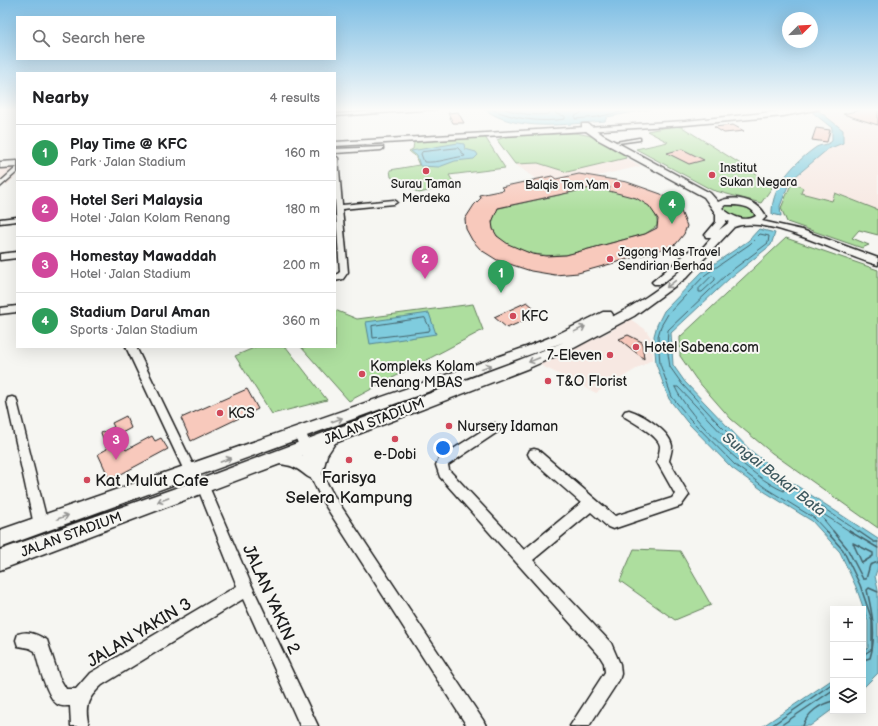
<!DOCTYPE html>
<meta charset="utf-8">
<style>
:root{--surface:#fff;--page:#f2f2f2;--text:#202124;--muted:#757577;--line:#e0e0e0;--accent:#111827}
body{margin:0;font-family:"Balsamiq Sans",sans-serif;background:var(--page);color:var(--text)}
.controls{position:absolute;right:12px;bottom:12px;display:grid;overflow:hidden;border-radius:0px;box-shadow:0 4px 16px #0002}
.controls button{width:36px;height:36px;display:grid;place-items:center;padding:0;border:0;border-bottom:1px solid var(--line);background:var(--surface);color:var(--text);font:20px sans-serif}
.compass{position:absolute;left:782px;top:12px;width:36px;height:36px;border-radius:50%;background:var(--surface);box-shadow:0 4px 16px #0002;rotate:66deg}
.you{position:absolute;left:443px;top:448px;width:14px;height:14px;margin:-10px;border:3px solid #fff;border-radius:50%;background:#1a73e8;box-shadow:0 0 0 6px #1a73e833}
.badge{display:grid;place-items:center;width:26px;height:26px;border-radius:50%;background:var(--accent);color:#fff;font-size:13px;font-weight:700}
.pin{position:absolute;translate:-50% -33px;filter:drop-shadow(0 1px 2px #0008)}
.pin::after{content:'';position:absolute;top:21px;width:14px;height:12px;background:inherit;clip-path:polygon(0 0,100% 0,50% 100%)}
.list{margin:0;padding:0;list-style:none}
h2{display:flex;justify-content:space-between;align-items:center;height:52px;margin:0;padding:0 16px;font-size:17px}
h2 small{font-size:13px;font-weight:400;color:var(--muted)}
.list li{display:grid;grid-template-columns:26px 1fr auto;gap:12px;align-items:center;box-sizing:border-box;height:56px;padding:0 16px;border-top:1px solid var(--line)}
.list b{display:block;font-size:15px;white-space:nowrap}
.list p{margin:0;font-size:13px;white-space:nowrap;color:var(--muted)}
.list em{font-size:13px;font-style:normal;color:var(--muted)}
.icon{flex:none;width:22px;height:22px;fill:none;stroke:currentColor;stroke-width:2;stroke-linecap:round;stroke-linejoin:round}
.map{position:relative;flex:none;width:878px;height:726px;overflow:hidden}
.search{position:absolute;background:var(--surface);box-shadow:0 4px 16px #0002;left:16px;top:16px;width:320px;height:44px;display:flex;align-items:center;gap:10px;box-sizing:border-box;padding:0 14px;border-radius:0px;color:var(--muted);font-size:15px}
.panel{position:absolute;background:var(--surface);box-shadow:0 4px 16px #0002;left:16px;top:72px;width:320px;height:276px;border-radius:0px}
.map>svg:first-child{display:block}
.built{fill:#f7e8e2}
.green{fill:#adde9e;stroke:#647d5d}
.water{fill:#7fccde;stroke:#578690}
.lines{fill:none;stroke-linecap:round;stroke-linejoin:round}
.shore-far1{stroke:#44626a;stroke-width:1}
.shore{stroke:#44626a;stroke-width:1.5}
.building{fill:#f8c9bc;stroke:#1c1c1c;fill-rule:evenodd}
.pedestrian-casing{stroke:#1c1c1c;stroke-width:3}
.minor-casing{stroke:#1c1c1c;stroke-width:3}
.tertiary-casing{stroke:#1c1c1c;stroke-width:3}
.secondary-casing{stroke:#1c1c1c;stroke-width:3}
.primary-casing{stroke:#1c1c1c;stroke-width:3}
.pedestrian{fill:#f6f6f2;fill-rule:evenodd}
.minor{fill:#f6f6f2;fill-rule:evenodd}
.tertiary{fill:#f6f6f2;fill-rule:evenodd}
.secondary{fill:#f6f6f2;fill-rule:evenodd}
.primary{fill:#f6f6f2;fill-rule:evenodd}
.oneway{stroke:#949492}
.poi-dot{fill:#d1495b;stroke:#f6f6f2;stroke-width:1.5}
.labels{text-anchor:middle;stroke-width:4;stroke-linejoin:round;paint-order:stroke}
.far-poi-label{font-size:12px;fill:#1c1c1c;stroke:#f6f6f2;text-anchor:start}
.poi-label{font-size:14px;fill:#1c1c1c;stroke:#f6f6f2;text-anchor:start}
.street-label{font-size:14px;fill:#1c1c1c;stroke:#f6f6f2}
.water-label{font-size:15px;font-style:italic;fill:#3f5a60;stroke:#f6f6f2}
.near-poi-label{font-size:17px;fill:#1c1c1c;stroke:#f6f6f2}
.near-street-label{font-size:17px;fill:#1c1c1c;stroke:#f6f6f2}
</style>
<div class="map">
<svg width="878" height="726" viewBox="0 0 878 726">
<rect width="100%" height="100%" fill="#f6f6f2"/>
<filter id="ink" filterUnits="userSpaceOnUse"><feTurbulence type="fractalNoise" baseFrequency=".025" numOctaves="2"/><feDisplacementMap in="SourceGraphic" scale="8" xChannelSelector="R" yChannelSelector="G"/><feConvolveMatrix kernelMatrix="1 2 1 2 8 2 1 2 1" color-interpolation-filters="sRGB"/></filter>
<g filter="url(#ink)">
<!-- built -->
<g class="built">
<path d="M826 109H878V210L835 193 832 201 801 193 790 181 828 149 843 143V135L819 111Z"/>
<path d="M626 158 641 166 593 177 579 174 558 180 552 176 537 180 515 164 538 163 567 172Z"/>
<path d="M17 167V175L7 185H0V168Z"/>
<path d="M630 319 645 329 652 339 653 359 596 393 532 361 570 350 607 333Z"/>
</g>
<!-- green -->
<g class="green">
<path d="M674 126 682 127 774 185 761 203 712 190 636 149 668 142 647 131Z"/>
<path d="M574 133C592 135 618 142 626 158L567 172 538 163 515 164 497 140 507 136Z"/>
<path d="M485 137 505 168 449 175 455 185 419 193 391 177 390 170 419 165 415 156 409 151 413 149 414 142Z"/>
<path d="M792 182 803 188 801 193 832 201 835 193 878 210V235L859 230 852 238 869 245 862 248 787 222 781 208Z"/>
<path d="M600 186 610 187 609 191C628 194 659 201 657 226L645 234 566 255C557 255 549 256 541 255 524 253 481 239 495 215L490 210Z"/>
<path d="M725 204C738 204 749 205 757 216 741 222 732 220 721 207Z"/>
<path d="M786 238 878 270V528L772 453 731 419 696 379 680 356V337Z"/>
<path d="M473 304 483 330 349 401 301 347H335V310L357 319Z"/>
<path d="M256 347H286L327 400 272 414 235 356Z"/>
<path d="M634 549 680 551 711 605 675 620 620 581Z"/>
</g>
<!-- water -->
<g class="water">
<path d="M484 109H550L568 112 590 109H651L607 117 605 121C567 124 517 133 484 109Z"/>
<path d="M819 111 843 130V143L828 149 790 181 780 206 781 216 772 214C771 187 794 163 815 148 820 144 827 146 832 141V128L812 112Z"/>
<path d="M458 143 464 144 465 149 476 152 478 155 474 159 455 161 439 167 420 166 417 156 411 151Z"/>
<path d="M759 229 775 233 771 245 730 278 671 333 673 365 685 382 750 450 785 478 878 539V567L875 576 878 590V673L863 688V653L868 648V621L856 587 840 552 812 521 765 492 732 468 687 422 669 399 656 364 654 336 657 325 664 311 702 272 748 241Z"/>
<path d="M429 313 436 334 370 344 366 322Z"/>
<path d="M833 679V709L810 726H763Z"/>
</g>
<g class="lines">
<!-- shore-far1 -->
<g class="shore-far1">
<path d="M491 109C515 119 539 123 565 119V116L556 114 555 109"/>
<path d="M505 109C519 114 534 116 549 114L550 109"/>
<path d="M582 109 581 113 575 116V119L597 117 634 109"/>
<path d="M458 148 465 156C450 158 439 163 424 162L421 154 422 152Z"/>
<path d="M712 276 715 277V280L702 292H699V289Z"/>
<path d="M425 318 430 329 429 331 373 338 372 326Z"/>
<path d="M675 387H678L744 457 784 488V491C753 479 688 418 675 387Z"/>
<path d="M827 532 814 518 767 489 735 465 690 419 672 397 660 364 658 336 661 326 668 314 705 275 750 244 760 234 769 236 768 243 727 274 668 330 667 347 670 367 682 384 717 422 748 453 783 481 859 532"/>
<path d="M834 532 820 515 823 514 851 532"/>
</g>
<!-- shore -->
<g class="shore">
<path d="M826 531 843 550 860 585 872 620V649L863 655"/>
<path d="M833 531 847 548 863 579H866L870 565 878 562"/>
<path d="M849 531 878 548"/>
<path d="M858 531 874 542H878"/>
<path d="M853 543 873 553V556L862 563Z"/>
<path d="M863 660 870 658C877 636 872 612 867 590L869 588 878 592"/>
<path d="M771 726 833 683"/>
<path d="M780 726 833 690"/>
<path d="M803 726C807 713 820 704 833 701"/>
</g>
</g>
<!-- building -->
<g class="building">
<path d="M864 109H878V125L843 114Z"/>
<path d="M458 112 464 123H453L448 113Z"/>
<path d="M733 125 744 131 724 133 714 127Z"/>
<path d="M816 128 830 130 827 142 812 140Z"/>
<path d="M682 149 704 160 689 164 667 153Z"/>
<path d="M579 174 627 182 661 194 680 209 687 226 684 234 676 244 657 251 578 273 555 275 531 271 497 260 481 250 472 240 466 229 465 219 474 205 481 198 479 195 504 190 501 187 552 176 556 179ZM600 186 610 187 609 191 636 198 649 206 658 219 657 228 645 234 566 255 546 256 532 254 508 244 497 236 493 229 492 222 498 208Z"/>
<path d="M527 302 538 311 529 315 532 317 507 328 494 317Z"/>
<path d="M628 335 642 342 644 359 619 339Z"/>
<path d="M247 389 258 409 191 441 181 418Z"/>
<path d="M126 416 131 428 118 435 126 450 152 436 155 441 161 438 168 449 110 480 98 454 107 449 101 433 114 427 112 423Z"/>
</g>
<g class="lines">
<!-- pedestrian casing -->
<g class="pedestrian-casing">
<path id="pedestrian" d="M639 138H640V140L618 143 616 142Z"/>
</g>
<!-- minor casing -->
<g class="minor-casing">
<g id="minor">
<path d="M413 109H437L335 116V114Z"/>
<path d="M383 147V149L381 150 335 153V149Z"/>
<path d="M335 156 338 158 342 205 394 200 397 202 394 204 342 209 348 272 343 279 335 281V276L340 272 335 200Z"/>
<path d="M17 167V172L0 187V182Z"/>
<path d="M17 217V221L0 223V219Z"/>
<path d="M17 306V312L0 314V308Z"/>
<path d="M126 347H136L197 473 195 477 191 478 187 477Z"/>
<path d="M12 397 16 398 17 401 48 525 46 529 41 531 36 529 34 525 7 401 8 398Z"/>
<path d="M629 410C642 414 670 431 672 446 672 450 670 457 669 461L689 495 681 506 613 529 608 527 591 512 533 560 611 643 620 664 621 674 619 680 589 726H570L605 672 604 663 599 655 440 477 436 465 439 458 491 425 495 423 499 425 501 428 499 431 448 465 449 470 524 550 581 503 530 458 528 454 530 450 534 449 538 450 615 516 672 498 675 494 657 462C658 457 660 451 660 446 659 436 633 422 625 417L623 414 625 411Z"/>
<path d="M300 428 304 430 306 433 321 472 333 494 483 720 486 726H467L323 502 309 473 294 433 296 430Z"/>
<path d="M203 480 207 482 251 584 318 726H300L243 599 102 685C87 699 84 706 89 726H71L70 706C65 706 61 707 57 704 47 697 38 664 35 651L29 648 18 646 16 640 18 634C30 630 37 635 47 640L59 677 66 689H76L90 673 237 586 197 486 199 482Z"/>
</g>
</g>
<!-- tertiary casing -->
<g class="tertiary-casing">
<path id="tertiary" d="M17 252V258L0 260V254Z"/>
</g>
<!-- secondary casing -->
<g class="secondary-casing">
<path id="secondary" d="M582 124H588L603 135 710 193 718 202C733 194 760 200 766 217L762 221 802 230 878 258V265C842 256 768 214 734 227L686 278 634 316 574 348 529 368 335 443 327 455 321 478C309 483 304 471 293 467 289 465 285 465 280 464L0 570V550L201 479 519 360 564 342 0 548V530L526 347 556 335 603 312H611L613 315 612 317C639 303 668 284 690 261L662 284H654L652 282 689 251 693 250 698 253 712 237H706L705 235 716 222V214L704 197 597 139 582 128ZM725 205C735 205 752 204 756 216 745 223 731 216 722 208ZM726 220 730 222 719 230 726 222ZM312 452 310 459 302 455Z"/>
</g>
<!-- primary casing -->
<g class="primary-casing">
<g id="primary">
<path d="M802 109H819L783 116 685 125 335 146V142L685 121Z"/>
<path d="M17 161V167L0 168V162Z"/>
</g>
</g>
<!-- pedestrian -->
<use href="#pedestrian" class="pedestrian"/>
<!-- minor -->
<use href="#minor" class="minor"/>
<!-- tertiary -->
<use href="#tertiary" class="tertiary"/>
<!-- secondary -->
<use href="#secondary" class="secondary"/>
<!-- primary -->
<use href="#primary" class="primary"/>
</g>
<!-- one-way arrows -->
<defs><path id="oneway-shaft" d="M-6 0H5M1.5-3L5.5 0L1.5 3" fill="none" stroke-width="1.6" stroke-linecap="round" stroke-linejoin="round"/></defs>
<g class="oneway">
<use href="#oneway-shaft" transform="translate(671 284) rotate(142)"/>
<use href="#oneway-shaft" transform="translate(580 329) rotate(-26)"/>
<use href="#oneway-shaft" transform="translate(534 360) rotate(158)"/>
<use href="#oneway-shaft" transform="translate(486 367) rotate(-20)"/>
<use href="#oneway-shaft" transform="translate(337 420) rotate(-20)"/>
<use href="#oneway-shaft" transform="translate(226 460) rotate(-20)"/>
<use href="#oneway-shaft" transform="translate(163 500) rotate(160)"/>
<use href="#oneway-shaft" transform="translate(63 517) rotate(-19)"/>
</g>
</g>
<!-- sky -->
<linearGradient id="sky" x2="0" y2="1"><stop stop-color="#7ebee4"/><stop offset="0.52" stop-color="#fbfbf9"/><stop offset="1" stop-color="#fbfbf9" stop-opacity="0"/></linearGradient>
<rect width="878" height="211" fill="url(#sky)"/>
<!-- markers -->
<g class="poi-dot">
<circle cx="426" cy="171" r="4"/>
<circle cx="712" cy="175" r="4"/>
<circle cx="617" cy="185" r="4"/>
<circle cx="610" cy="259" r="4"/>
<circle cx="513" cy="316" r="4"/>
<circle cx="636" cy="347" r="4"/>
<circle cx="610" cy="355" r="4"/>
<circle cx="362" cy="374" r="4"/>
<circle cx="548" cy="381" r="4"/>
<circle cx="220" cy="413" r="4"/>
<circle cx="449" cy="426" r="4"/>
<circle cx="395" cy="439" r="4"/>
<circle cx="349" cy="460" r="4"/>
<circle cx="87" cy="480" r="4"/>
</g>
<g class="labels">
<!-- far-poi labels -->
<g class="far-poi-label">
<text x="720" y="172">Institut<tspan x="720" dy="14">Sukan Negara</tspan></text>
<text x="426" y="188" text-anchor="middle">Surau Taman<tspan x="426" dy="14">Merdeka</tspan></text>
<text x="609" y="189" text-anchor="end">Balqis Tom Yam</text>
<text x="618" y="256">Jagong Mas Travel<tspan x="618" dy="14">Sendirian Berhad</tspan></text>
</g>
<!-- poi labels -->
<g class="poi-label">
<text x="521" y="321">KFC</text>
<text x="644" y="352">Hotel Sabena.com</text>
<text x="602" y="360" text-anchor="end">7-Eleven</text>
<text x="370" y="371">Kompleks Kolam<tspan x="370" dy="16">Renang MBAS</tspan></text>
<text x="556" y="386">T&amp;O Florist</text>
<text x="228" y="418">KCS</text>
<text x="457" y="431">Nursery Idaman</text>
<text x="395" y="459" text-anchor="middle">e-Dobi</text>
</g>
<!-- street labels -->
<g class="street-label">
<text transform="translate(374 421) rotate(-21)" y="5">JALAN STADIUM</text>
<text transform="translate(71 534) rotate(-20)" y="5">JALAN STADIUM</text>
</g>
<!-- water labels -->
<g class="water-label">
<text transform="translate(774 474) rotate(38)" y="5">Sungai Bakar Bata</text>
</g>
<!-- near-poi labels -->
<g class="near-poi-label">
<text x="349" y="483">Farisya<tspan x="349" dy="20">Selera Kampung</tspan></text>
<text x="95" y="486" text-anchor="start">Kat Mulut Cafe</text>
</g>
<!-- near-street labels -->
<g class="near-street-label">
<text transform="translate(272 599) rotate(66)" y="6">JALAN YAKIN 2</text>
<text transform="translate(139 632) rotate(-31)" y="6">JALAN YAKIN 3</text>
</g>
</g>
</svg>
<div class="controls">
<button>+</button>
<button>−</button>
<button><svg class="icon" aria-label="layers" viewBox="0 0 24 24"><path d="M12 4l9 5-9 5-9-5zM3 14l9 5 9-5"/></svg></button>
</div>
<svg class="compass" viewBox="-18 -18 36 36"><path d="M0-13l5 13h-10z" fill="#e53935"/><path d="M0 13l5-13h-10z" fill="#757577"/></svg>
<div class="you"></div>
<div class="pin badge" style="left:501px;top:293px;background:#2e9e5b">1</div>
<div class="pin badge" style="left:425px;top:279px;background:#d1479c">2</div>
<div class="pin badge" style="left:116px;top:460px;background:#d1479c">3</div>
<div class="pin badge" style="left:672px;top:224px;background:#2e9e5b">4</div>
<div class="search"><svg class="icon" aria-label="search" viewBox="0 0 24 24"><circle cx="10" cy="10" r="6"/><path d="M15 15l6 6"/></svg>Search here</div>
<section class="panel">
<h2>Nearby<small>4 results</small></h2>
<ul class="list">
<li><span class="badge" style="background:#2e9e5b">1</span><div><b>Play Time @ KFC</b><p>Park · Jalan Stadium</p></div><em>160 m</em></li>
<li><span class="badge" style="background:#d1479c">2</span><div><b>Hotel Seri Malaysia</b><p>Hotel · Jalan Kolam Renang</p></div><em>180 m</em></li>
<li><span class="badge" style="background:#d1479c">3</span><div><b>Homestay Mawaddah</b><p>Hotel · Jalan Stadium</p></div><em>200 m</em></li>
<li><span class="badge" style="background:#2e9e5b">4</span><div><b>Stadium Darul Aman</b><p>Sports · Jalan Stadium</p></div><em>360 m</em></li>
</ul>
</section>
</div>
